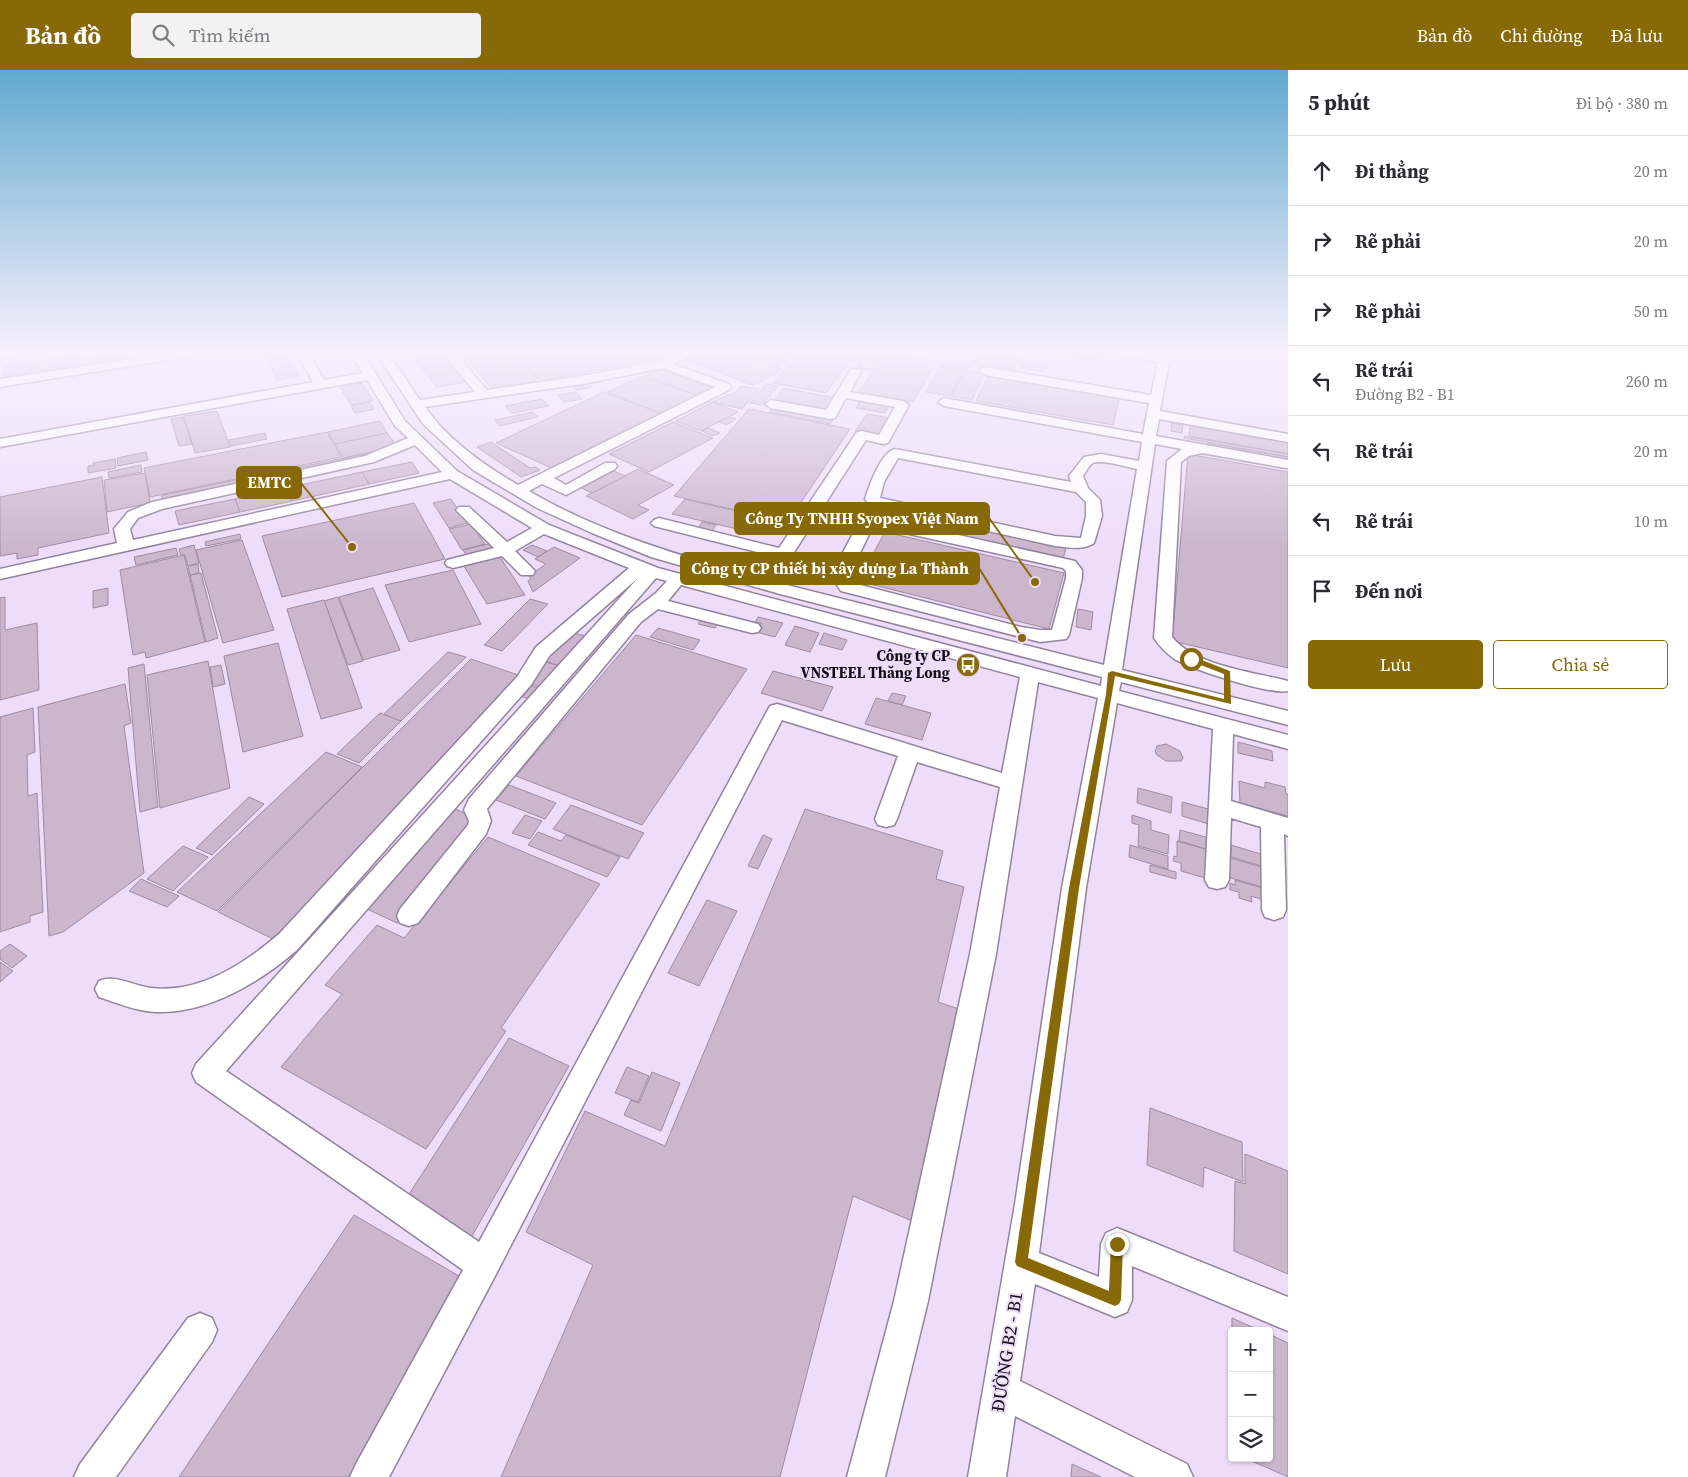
<!DOCTYPE html>
<html lang="vi">
<meta charset="utf-8">
<style>
:root{--surface:#fff;--page:#f2f2f3;--text:#2b2b33;--muted:#7c7c81;--line:#e1e1e2;--accent:#886907}
body{margin:0;font-family:"Source Serif 4",serif;background:var(--page);color:var(--text)}
.controls{position:absolute;right:15px;bottom:15px;display:grid;overflow:hidden;border-radius:5px;box-shadow:0 1px 4px #0004}
.controls button{width:45px;height:45px;display:grid;place-items:center;padding:0;border:0;border-bottom:1px solid var(--line);background:var(--surface);color:var(--text);font:25px sans-serif}
.stop{position:absolute;width:15px;height:15px;margin:-11px;border:4px solid #886907;border-radius:50%;background:#fff}
.stop.end{background:#886907;border-color:#fff;box-shadow:0 1px 5px #0008}
.list{margin:0;padding:0;list-style:none}
h2{display:flex;justify-content:space-between;align-items:center;height:65px;margin:0;padding:0 20px;font-size:21px}
h2 small{font-size:16px;font-weight:400;color:var(--muted)}
.list li{display:grid;grid-template-columns:32px 1fr auto;gap:15px;align-items:center;box-sizing:border-box;height:70px;padding:0 20px;border-top:1px solid var(--line)}
.list b{display:block;font-size:19px;white-space:nowrap}
.list p{margin:0;font-size:16px;white-space:nowrap;color:var(--muted)}
.list em{font-size:16px;font-style:normal;color:var(--muted)}
.actions{display:flex;gap:10px;padding:15px 20px}
.actions a{flex:1;padding:11px 0;border:1px solid var(--accent);border-radius:5px;text-align:center;font-size:18px;color:var(--accent)}
.actions .main{background:var(--accent);color:#fff}
.icon{flex:none;width:28px;height:28px;fill:none;stroke:currentColor;stroke-width:2;stroke-linecap:round;stroke-linejoin:round}
.map{position:relative;flex:none;width:1288px;height:1407px;overflow:hidden}
header{display:flex;align-items:center;gap:30px;box-sizing:border-box;height:70px;padding:0 25px;background:var(--accent);color:#fff}
header strong{font-size:24px}
nav{display:flex;gap:28px;margin-inline-start:auto;font-size:18px}
.search{width:350px;height:45px;background:var(--page);display:flex;align-items:center;gap:12px;box-sizing:border-box;padding:0 18px;border-radius:5px;color:var(--muted);font-size:19px}
main{display:flex}
aside{flex:1;background:var(--surface)}
.map>svg:first-child{display:block}
.building{fill:#cbb6ce;stroke:#9f8aa1}
.lines{fill:none;stroke-linecap:round;stroke-linejoin:round}
.minor-casing{stroke:#93849e;stroke-width:3}
.minor{fill:#fff;fill-rule:evenodd}
.route{fill:#886907}
.labels{text-anchor:middle;stroke-width:4;stroke-linejoin:round;paint-order:stroke}
.poi-label{font-size:15px;font-weight:bold;fill:#100b14;stroke:#eeddfa;text-anchor:end}
.near-street-label{font-size:18px;fill:#100b14;stroke:#eeddfa}
.leader{fill:none;stroke:#886907;stroke-width:2}
.callout-dot{fill:#886907;stroke:#eeddfa;stroke-width:2}
.callout{fill:#886907;stroke:#886907;stroke-width:2}
.callout-label{font-size:16px;text-anchor:middle;font-weight:bold;fill:#fff}
</style>
<header>
<strong>Bản đồ</strong>
<div class="search"><svg class="icon" aria-label="search" viewBox="0 0 24 24"><circle cx="10" cy="10" r="6"/><path d="M15 15l6 6"/></svg>Tìm kiếm</div>
<nav><a>Bản đồ</a><a>Chỉ đường</a><a>Đã lưu</a></nav>
</header>
<main>
<div class="map">
<svg width="1288" height="1407" viewBox="0 0 1288 1407">
<rect width="100%" height="100%" fill="#eeddfa"/>
<!-- building -->
<g class="building">
<path d="M104 280H124V282L105 285Z"/>
<path d="M143 280H202L145 289Z"/>
<path d="M285 280 289 289 269 292 265 283Z"/>
<path d="M414 280H439L467 312 437 317 408 281Z"/>
<path d="M458 280H509L541 312 494 321Z"/>
<path d="M553 280H656L665 287 540 311 517 287Z"/>
<path d="M657 280H685L664 286Z"/>
<path d="M710 280H726L783 300 753 315 686 290Z"/>
<path d="M730 280H769L792 284 787 291 777 296Z"/>
<path d="M802 280H858L826 323 773 313Z"/>
<path d="M859 280H868L886 283 880 291 854 287Z"/>
<path d="M978 280 1021 287 1019 293H1016L1013 301 971 295Z"/>
<path d="M1029 280H1070L1101 285 1100 291 1028 282Z"/>
<path d="M887 283 937 291 913 332 858 323Z"/>
<path d="M82 285V288L85 287 86 299 3 311 4 297Z"/>
<path d="M124 285 125 293 107 296 106 287Z"/>
<path d="M102 286 103 296 89 298 90 288Z"/>
<path d="M853 287 879 292 875 298 870 300 857 297 861 293 851 291Z"/>
<path d="M289 289 298 306 277 310 269 292Z"/>
<path d="M1024 289 1047 294 1043 302 1020 297Z"/>
<path d="M943 292 969 296 967 300 940 295Z"/>
<path d="M940 297 964 301 950 326 926 322Z"/>
<path d="M660 299 714 319 699 326 645 306Z"/>
<path d="M965 301 984 304 972 330 951 326Z"/>
<path d="M989 304 1120 326 1113 355 976 331Z"/>
<path d="M642 306 698 326 662 344 607 322Z"/>
<path d="M362 313 373 331 351 335 340 317Z"/>
<path d="M589 313 593 317 576 320 572 316Z"/>
<path d="M766 314 778 316 762 335 750 333Z"/>
<path d="M741 316 759 319 742 339 712 332 736 322Z"/>
<path d="M784 318 836 328 827 340 774 330Z"/>
<path d="M576 322 582 329 564 332 557 325Z"/>
<path d="M604 322 662 344 554 399 496 373Z"/>
<path d="M542 329 549 336 512 343 505 336Z"/>
<path d="M860 331 889 336 885 343 856 338Z"/>
<path d="M369 332 374 339 355 343 351 336Z"/>
<path d="M712 332 738 342 701 361 676 351Z"/>
<path d="M773 337 834 348 830 354 769 342Z"/>
<path d="M749 339 850 359 788 452 674 426Z"/>
<path d="M217 341 230 377 195 383 184 346Z"/>
<path d="M533 342 538 347 500 356 495 350Z"/>
<path d="M867 344 890 348 879 365 855 361Z"/>
<path d="M183 347 192 374 179 376 171 349Z"/>
<path d="M729 347 736 349 726 355 719 352Z"/>
<path d="M380 351 387 363 335 374 328 362Z"/>
<path d="M673 352 713 368 649 402 609 384Z"/>
<path d="M1172 353 1183 355 1182 363 1171 361Z"/>
<path d="M1190 354 1288 371V384L1189 366Z"/>
<path d="M708 358 720 363 713 366 702 361Z"/>
<path d="M327 362 341 387 150 427 144 398Z"/>
<path d="M265 363 267 369 231 376 229 370Z"/>
<path d="M387 363 397 376 343 388 335 374Z"/>
<path d="M1184 366 1288 384V387L1184 368Z"/>
<path d="M491 372 530 398 535 397 540 400 521 407 477 377Z"/>
<path d="M1207 373 1288 387V390L1207 375Z"/>
<path d="M146 382 148 390 118 396 117 388Z"/>
<path d="M369 383 372 388 163 431 162 425Z"/>
<path d="M1188 384 1288 402V598L1172 571Z"/>
<path d="M115 389 116 398 88 403V396L94 395 93 393Z"/>
<path d="M412 392 419 403 369 414 362 402Z"/>
<path d="M141 395 142 402 109 408 108 402Z"/>
<path d="M638 399 674 415 638 435 649 440 633 449 586 426Z"/>
<path d="M614 401 625 406 592 423 581 418Z"/>
<path d="M362 402 369 414 292 431 286 418Z"/>
<path d="M145 403 150 433 107 442 104 410Z"/>
<path d="M102 407 109 463 38 478V485L17 489V483L0 486V427Z"/>
<path d="M286 418 292 431 240 442 235 429Z"/>
<path d="M235 429 240 442 179 455 175 441Z"/>
<path d="M451 429 467 453 449 458 433 433Z"/>
<path d="M685 429 770 449 759 464 672 444Z"/>
<path d="M414 433 445 489 282 527 262 466Z"/>
<path d="M929 448 1066 478 1063 489 924 458Z"/>
<path d="M702 452 716 455 712 461 698 458Z"/>
<path d="M471 454 485 474 462 480 449 459Z"/>
<path d="M885 462 1064 503 1049 559 858 511Z"/>
<path d="M240 464 241 469 206 476 205 472Z"/>
<path d="M242 470 274 560 223 573 196 480Z"/>
<path d="M492 473 496 479 467 486 463 480Z"/>
<path d="M194 475 199 493 188 496 185 485 181 486 179 479Z"/>
<path d="M532 475 547 481 538 487 523 480Z"/>
<path d="M554 477 580 488 533 522 528 511 531 509 529 506 546 494 535 489Z"/>
<path d="M176 478 178 485 136 495 134 487Z"/>
<path d="M184 485 205 572 146 588 145 582 133 585 120 500Z"/>
<path d="M500 487 525 525 487 534 464 496Z"/>
<path d="M198 494 199 503 190 505 188 496Z"/>
<path d="M453 500 481 554 409 572 385 515Z"/>
<path d="M201 503 218 568 206 572 190 505Z"/>
<path d="M108 518V535L93 538V521Z"/>
<path d="M373 518 400 580 363 590 339 527Z"/>
<path d="M5 527V560L37 553 39 620 0 630V528Z"/>
<path d="M338 527 363 591 348 595 324 531Z"/>
<path d="M530 529 548 534 502 581 484 575Z"/>
<path d="M324 530 362 638 321 649 287 539Z"/>
<path d="M1078 539 1093 542 1091 560 1076 557Z"/>
<path d="M758 547 783 553 775 567 756 562 761 553 755 552Z"/>
<path d="M702 548 718 552 715 558 698 554Z"/>
<path d="M795 556 819 563 810 582 785 575Z"/>
<path d="M658 558 700 570 693 580 650 567Z"/>
<path d="M570 562 586 566 560 596 545 591Z"/>
<path d="M824 563 847 570 842 580 819 574Z"/>
<path d="M636 565 747 599 642 755 516 706Z"/>
<path d="M278 573 303 666 243 682 224 586Z"/>
<path d="M448 582 466 587 401 651 383 645Z"/>
<path d="M471 589 521 606 277 871 218 842Z"/>
<path d="M208 591 230 718 160 738 147 605Z"/>
<path d="M546 592 559 596 541 617 528 613Z"/>
<path d="M144 594 158 737 140 742 128 598Z"/>
<path d="M221 595 225 614 213 617 210 597Z"/>
<path d="M773 601 833 617 822 641 761 623Z"/>
<path d="M125 614 131 653 124 656 144 803 63 862 49 866 38 637Z"/>
<path d="M532 616 540 618 531 629 522 627Z"/>
<path d="M892 623 906 626 902 635 888 631Z"/>
<path d="M876 628 931 643 922 670 865 654Z"/>
<path d="M33 638 35 682 27 685 28 726 37 723 43 842 30 846V852L0 862V647Z"/>
<path d="M380 643 401 651 359 693 337 684Z"/>
<path d="M1238 672 1272 681 1273 691 1238 683Z"/>
<path d="M1166 674 1180 681 1183 688 1181 691H1166L1157 685 1155 682 1157 676Z"/>
<path d="M326 682 362 697 217 841 177 822Z"/>
<path d="M1239 711 1265 718V712L1285 717 1286 724H1288V746L1240 733Z"/>
<path d="M509 715 556 733 545 749 496 730Z"/>
<path d="M1138 718 1172 727 1171 743 1137 733Z"/>
<path d="M249 727 264 734 212 785 196 778Z"/>
<path d="M1182 732 1212 740V755L1182 746Z"/>
<path d="M571 735 644 763 628 789 553 759Z"/>
<path d="M455 739 484 751 397 853 367 839Z"/>
<path d="M805 739 943 781 936 809 964 817 938 932 962 940 917 1153 853 1126 780 1407H501L593 1195 526 1162 585 1041 665 1076Z"/>
<path d="M525 745 542 751 530 769 512 763Z"/>
<path d="M1132 745 1151 751V760L1169 765 1168 784 1138 776 1139 755 1132 753Z"/>
<path d="M1180 760 1213 769V781L1179 771Z"/>
<path d="M538 762 561 771 566 765 620 787 607 807 528 775Z"/>
<path d="M763 765 772 769 758 799 748 796Z"/>
<path d="M488 767 600 814 501 958 506 961 426 1079 281 997 342 924 325 915 377 855 404 868Z"/>
<path d="M1177 771 1212 781V810L1181 801V793L1173 791 1174 786 1177 787Z"/>
<path d="M1130 775 1168 786V799L1129 787Z"/>
<path d="M1231 775 1264 785 1265 797 1231 787Z"/>
<path d="M183 776 208 787 173 821 147 809Z"/>
<path d="M1227 787 1265 798 1266 818 1227 807Z"/>
<path d="M1150 795 1176 802V809L1150 802Z"/>
<path d="M141 809 179 826 167 837 129 821Z"/>
<path d="M1235 810 1266 819 1267 831 1251 826 1252 832 1239 828V822L1230 820V813L1235 815Z"/>
<path d="M707 830 737 841 699 916 668 903Z"/>
<path d="M10 874 27 886 12 898 0 889V881Z"/>
<path d="M0 892 13 901 0 912Z"/>
<path d="M509 968 569 996 472 1166 406 1129Z"/>
<path d="M627 997 649 1006 638 1032 615 1023Z"/>
<path d="M652 1002 680 1013 661 1061 624 1045 631 1030 639 1033Z"/>
<path d="M1150 1038 1242 1072 1243 1112 1204 1097 1203 1117 1147 1095Z"/>
<path d="M1245 1084 1288 1101V1204L1234 1181 1235 1111 1245 1114Z"/>
<path d="M354 1145 466 1210 356 1407H179Z"/>
<path d="M1232 1248 1261 1261H1232V1382L1231 1381Z"/>
<path d="M1269 1264 1288 1273V1407L1245 1388H1269Z"/>
<path d="M1072 1394 1101 1407H1071Z"/>
</g>
<g class="lines">
<!-- minor casing -->
<g class="minor-casing">
<g id="minor">
<path d="M11 280H43L37 283 0 288V282Z"/>
<path d="M189 280H217L211 283 0 317V309Z"/>
<path d="M295 280H307L324 310 363 303 349 280H361L405 351 457 401 549 455 658 498 1101 616 1102 607 780 524 651 487 592 463 537 438 473 400 423 354 374 280H386L420 330 475 322 441 280H453L487 320 582 306 660 291 687 280H703L673 294 729 314 731 317 729 320 554 408 566 415 605 393H615L617 396 615 399 566 425 542 414 529 421C600 463 681 486 760 508L773 486 654 456 651 453 654 450 659 448 779 478 857 362 862 361 879 365 895 337 846 328 835 348 830 349 771 338 765 334 771 330 826 340 851 299H859L861 302 850 322 903 331 909 335 888 373 883 374 866 370 775 512 1104 595 1137 399C1127 397 1102 389 1093 393 1089 395 1086 402 1083 406L1088 418 1100 430 1102 446 1094 473C1083 481 1067 477 1055 476L869 434 865 429C869 416 881 382 895 379L1071 412 1069 406 1084 387 1101 384 1139 391 1142 372 944 336 938 332 944 328 1143 364 1149 333 985 305 979 301 985 297 1151 325 1158 292 1103 283 1097 280H1124L1164 286 1172 285 1174 280H1186L1180 289 1169 292 1160 341 1288 364V372L1159 349 1156 366 1288 390V398H1286L1202 383 1189 386 1181 392 1172 567C1195 596 1254 602 1288 611V621C1270 625 1194 600 1176 590 1167 584 1160 577 1154 568L1167 391 1182 379 1155 374 1122 600 1288 641V655L1121 612 1119 621 1288 665V679L1233 664 1231 731 1288 748V766L1284 764 1286 840 1283 847 1274 850 1265 847 1262 840 1261 757 1231 748 1229 810 1225 817 1217 819 1209 817 1205 810 1213 659 1117 633 1086 818 1039 1183 1099 1207 1101 1174 1106 1163 1117 1158 1288 1227V1261L1132 1196V1230L1127 1242 1115 1247 1035 1214 1020 1311 1187 1394 1193 1407H1135L1015 1346 1006 1407H968L1015 1134 1062 818 1098 628 1038 612 996 884 928 1231 885 1407H847L894 1231 970 884 1000 717 917 692 897 749 894 755 886 757 878 755 875 749 898 686 782 650 495 1206 389 1407H350L356 1394 463 1200 196 1012 192 1003 196 994 638 508 550 585 531 615 297 880C259 913 207 944 155 942 137 941 116 933 99 927L95 919 99 911C116 904 133 916 151 918 199 924 244 894 279 864L517 607 536 577 629 498 544 464 515 481 535 501 533 505H521L502 486 453 498 447 496 445 493 447 490 494 478 456 440 459 437H469L507 472 532 458 450 409 0 509V499L117 473 114 459 128 442 152 432 365 386 408 368 395 356 367 310 0 377V369L313 312ZM663 298 715 317 518 415C484 395 448 370 425 337L582 314ZM415 375 442 402 133 470 130 459 138 448 162 439 374 392ZM898 388 1076 422 1086 432V446L1081 468 1055 466 880 428 884 412ZM656 508 667 511 656 523 629 544 469 729 464 740 469 751 468 755 400 839 397 846 400 853 409 856 418 853 486 764 491 751 487 739 641 552 658 539 752 563 758 562 761 558 758 554 668 531 681 515 1020 607 1002 703 784 636 777 634 770 636 479 1172 226 1001Z"/>
<path d="M868 445 1075 491 1082 500V508L1069 565 1066 569 1040 572 841 521 832 508 838 492 860 450 863 447ZM873 456 1063 498 1066 501V508L1052 560H1040L1021 557 853 513 848 508Z"/>
<path d="M200 1243 212 1248 217 1260 212 1272 116 1407H74L80 1394 188 1248Z"/>
</g>
</g>
<!-- minor -->
<use href="#minor" class="minor"/>
</g>
<!-- sky -->
<linearGradient id="sky" x2="0" y2="1"><stop stop-color="#61aad0"/><stop offset="0.59" stop-color="#f7f0fd"/><stop offset="1" stop-color="#f7f0fd" stop-opacity="0"/></linearGradient>
<rect width="1288" height="477" fill="url(#sky)"/>
<!-- route -->
<path class="route" d="M1188 587H1194L1230 601 1231 634 1115 606 1079 818 1028 1188 1109 1221 1111 1174 1113 1169 1117 1168 1122 1169 1123 1174 1121 1230 1119 1234 1115 1236 1017 1196 1015 1192 1069 818 1106 624 1108 603 1112 601 1224 629V604L1188 590Z"/>
<!-- icons -->
<defs>
<g id="bus-disc" transform="scale(1.25)"><circle r="9.5" fill="#886907" stroke="#eeddfa"/><path d="M-5-6H5V4H4V6H2V4H-2V6H-4V4H-5ZM-3.5-4V0h7V-4ZM-3.5 1.2v1.5H-2V1.2ZM2 1.2v1.5H3.5V1.2Z" fill="#fff"/></g>
</defs>
<g fill-rule="evenodd">
<use href="#bus-disc" x="968" y="595"/>
</g>
<g class="labels">
<!-- poi labels -->
<g class="poi-label">
<text x="950" y="591">Công ty CP<tspan x="950" dy="17">VNSTEEL Thăng Long</tspan></text>
</g>
<!-- near-street labels -->
<g class="near-street-label">
<text transform="translate(1007 1282) rotate(-81)" y="6">ĐƯỜNG B2 - B1</text>
</g>
</g>
<!-- callouts -->
<path class="leader" d="M352 477L301 413M1035 512L989 448M1022 568L979 498"/>
<g class="callout-dot">
<circle cx="352" cy="477" r="5"/>
<circle cx="1035" cy="512" r="5"/>
<circle cx="1022" cy="568" r="5"/>
</g>
<g class="callout">
<rect x="237" y="397" width="64" height="31" rx="5"/>
<rect x="735" y="433" width="254" height="31" rx="5"/>
<rect x="681" y="483" width="298" height="31" rx="5"/>
</g>
<g class="callout-label">
<text x="269" y="418">EMTC</text>
<text x="862" y="454">Công Ty TNHH Syopex Việt Nam</text>
<text x="830" y="504">Công ty CP thiết bị xây dựng La Thành</text>
</g>
</svg>
<div class="controls">
<button>+</button>
<button>−</button>
<button><svg class="icon" aria-label="layers" viewBox="0 0 24 24"><path d="M12 4l9 5-9 5-9-5zM3 14l9 5 9-5"/></svg></button>
</div>
<div class="stop" style="left:1191px;top:589px"></div>
<div class="stop end" style="left:1117px;top:1174px"></div>
</div>
<aside>
<h2>5 phút<small>Đi bộ · 380 m</small></h2>
<ul class="list">
<li><svg class="icon" aria-label="ahead" viewBox="0 0 24 24"><path d="M12 20V5M6 11l6-6 6 6"/></svg><div><b>Đi thẳng</b></div><em>20 m</em></li>
<li><svg class="icon" aria-label="right" viewBox="0 0 24 24"><path d="M7 20v-9h11M14 6l5 5-5 5"/></svg><div><b>Rẽ phải</b></div><em>20 m</em></li>
<li><svg class="icon" aria-label="right" viewBox="0 0 24 24"><path d="M7 20v-9h11M14 6l5 5-5 5"/></svg><div><b>Rẽ phải</b></div><em>50 m</em></li>
<li><svg class="icon" aria-label="left" viewBox="0 0 24 24"><path d="M17 20v-9H6M10 6l-5 5 5 5"/></svg><div><b>Rẽ trái</b><p>Đường B2 - B1</p></div><em>260 m</em></li>
<li><svg class="icon" aria-label="left" viewBox="0 0 24 24"><path d="M17 20v-9H6M10 6l-5 5 5 5"/></svg><div><b>Rẽ trái</b></div><em>20 m</em></li>
<li><svg class="icon" aria-label="left" viewBox="0 0 24 24"><path d="M17 20v-9H6M10 6l-5 5 5 5"/></svg><div><b>Rẽ trái</b></div><em>10 m</em></li>
<li><svg class="icon" aria-label="arrive" viewBox="0 0 24 24"><path d="M6 21V4h12l-3 4 3 4H6"/></svg><div><b>Đến nơi</b></div></li>
</ul>
<div class="actions"><a class="main">Lưu</a><a>Chia sẻ</a></div>
</aside>
</main>
